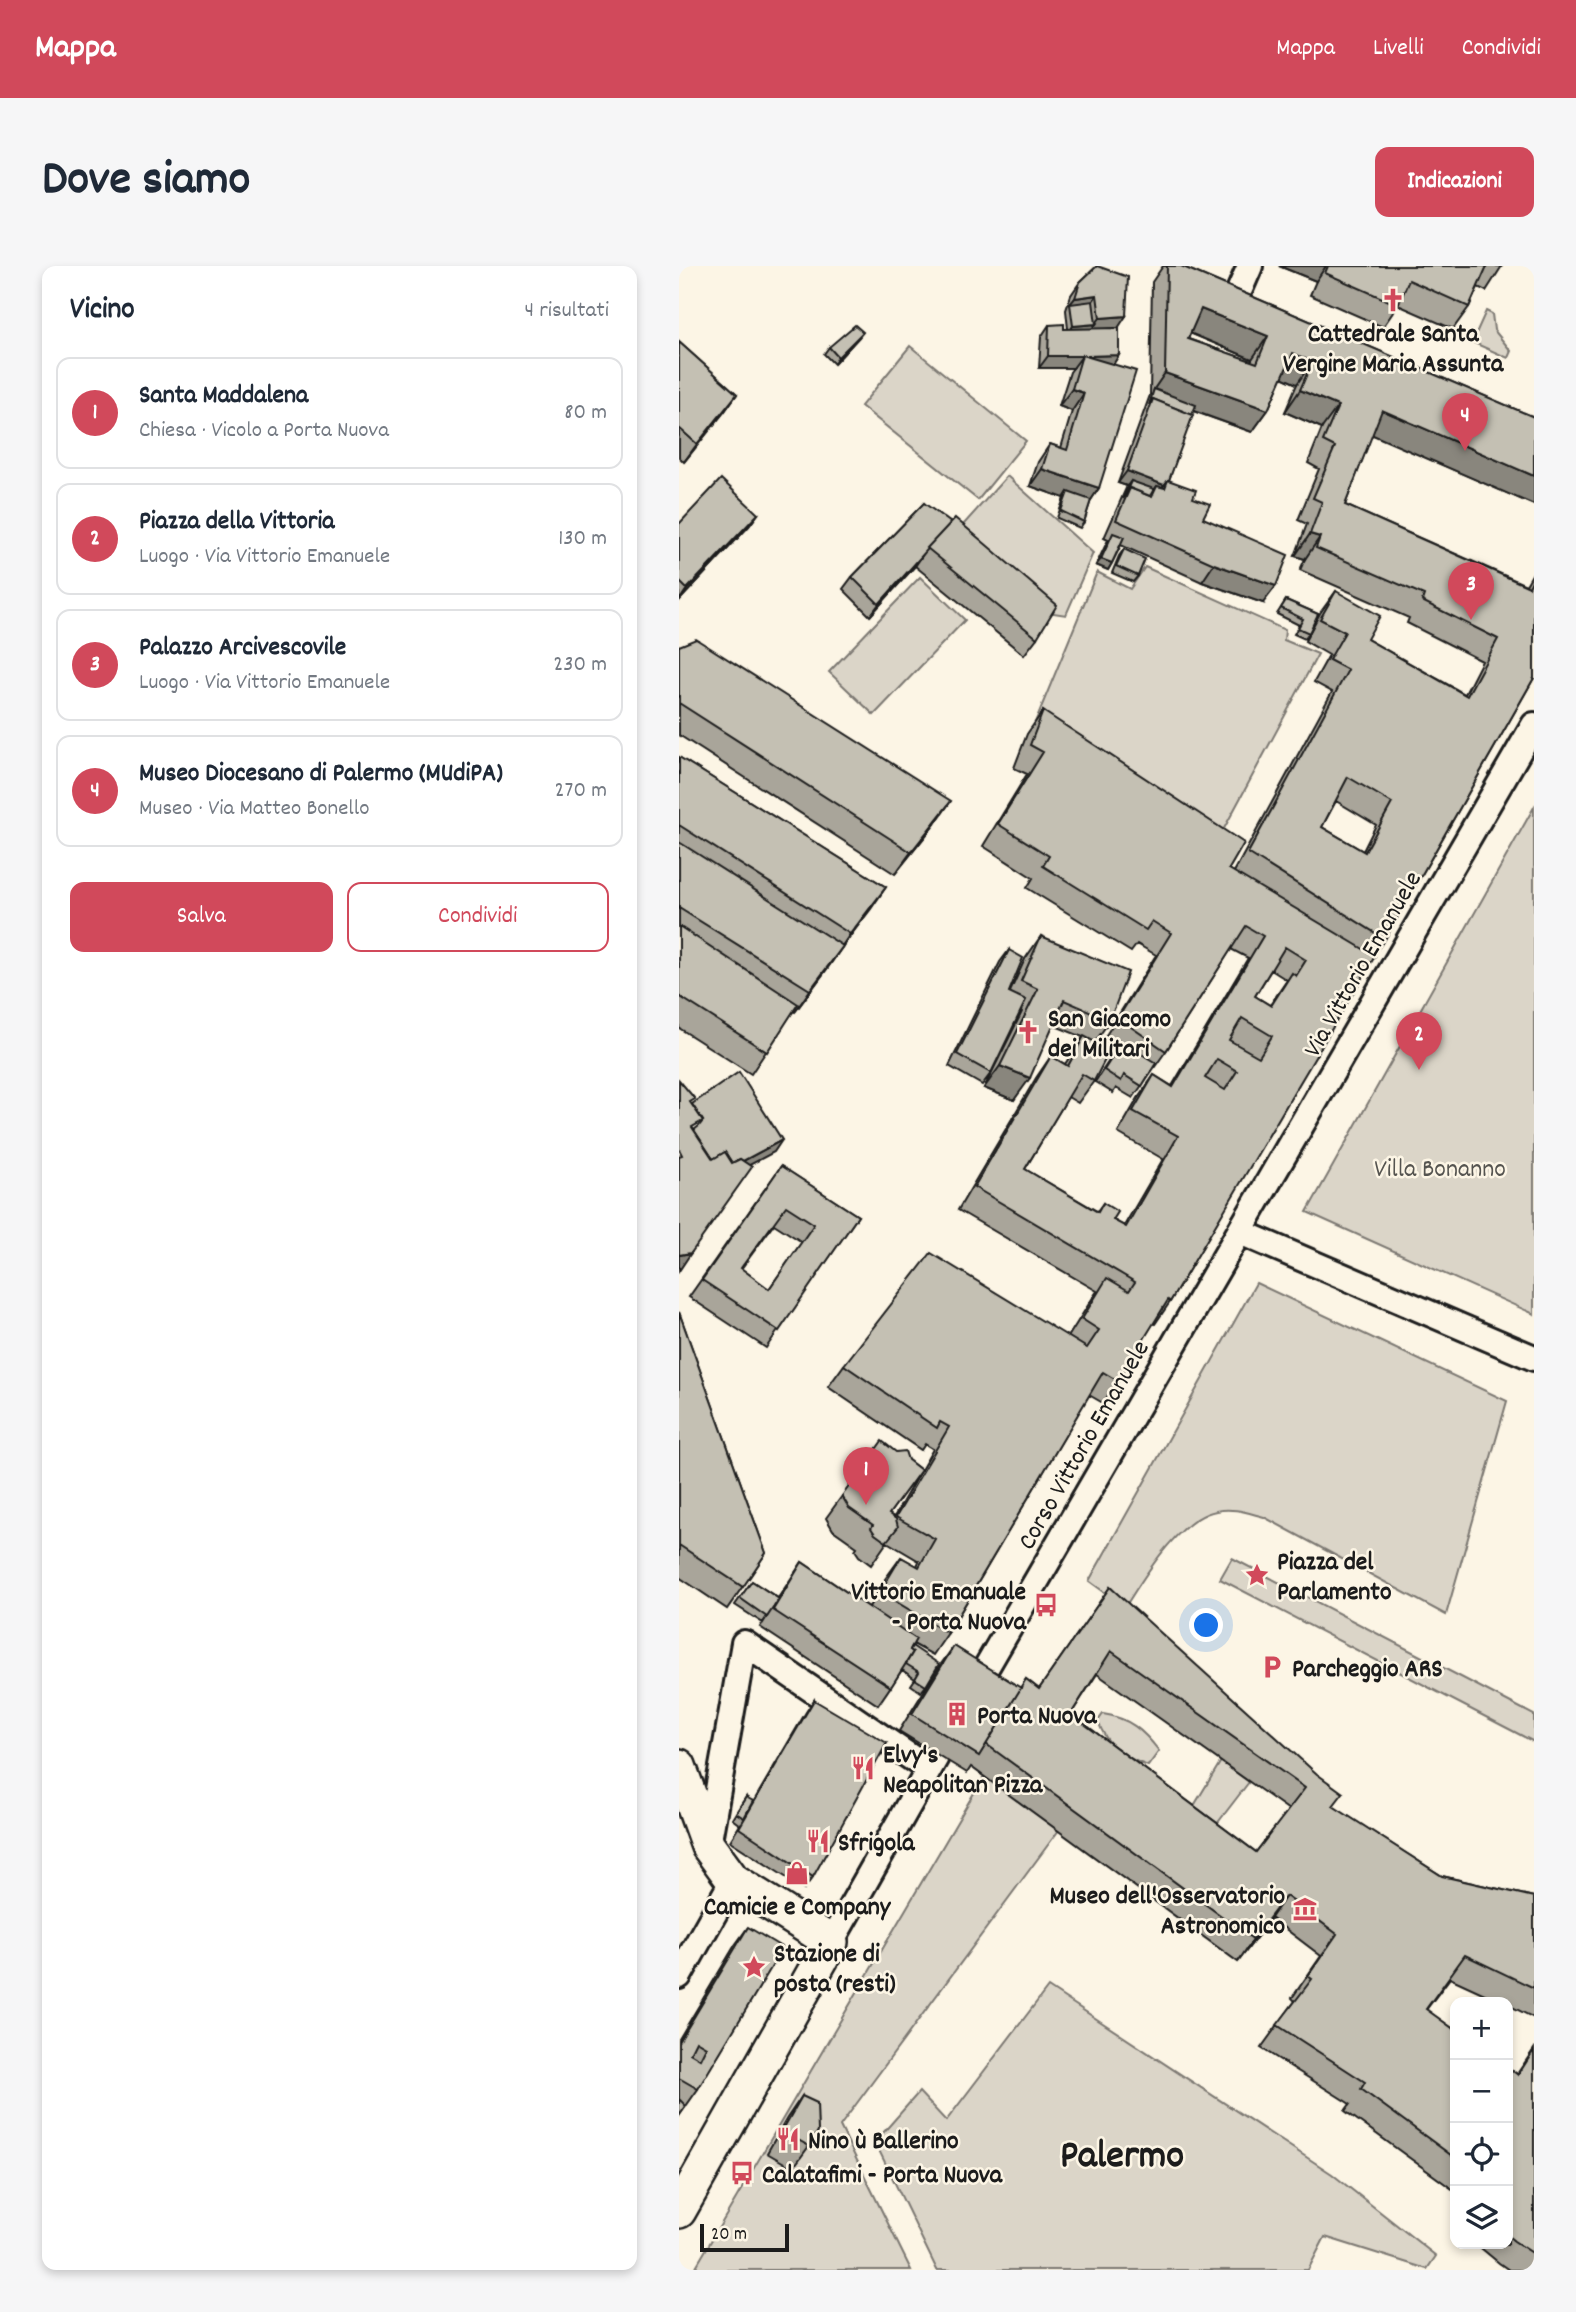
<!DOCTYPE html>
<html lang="it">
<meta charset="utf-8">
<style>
:root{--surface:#fff;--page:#f6f6f7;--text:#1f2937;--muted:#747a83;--line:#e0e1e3;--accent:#d1495b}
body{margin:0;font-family:Dekko,sans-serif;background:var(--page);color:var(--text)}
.controls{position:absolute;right:21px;bottom:21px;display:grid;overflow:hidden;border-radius:14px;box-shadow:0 4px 10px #0003}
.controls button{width:63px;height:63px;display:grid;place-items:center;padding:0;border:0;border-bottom:2px solid var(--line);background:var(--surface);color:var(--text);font:35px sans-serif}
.scale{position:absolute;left:21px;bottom:18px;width:89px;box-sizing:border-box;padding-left:7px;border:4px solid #1c1c1c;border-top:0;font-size:19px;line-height:24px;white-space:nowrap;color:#1c1c1c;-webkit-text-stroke:5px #fcf5e5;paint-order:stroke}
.you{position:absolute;left:528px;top:1360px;width:24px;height:24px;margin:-18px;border:5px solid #fff;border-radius:50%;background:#1a73e8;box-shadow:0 0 0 10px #1a73e833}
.badge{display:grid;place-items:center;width:46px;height:46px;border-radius:50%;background:var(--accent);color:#fff;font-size:23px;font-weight:700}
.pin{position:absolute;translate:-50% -58px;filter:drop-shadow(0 2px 4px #0008)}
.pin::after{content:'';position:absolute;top:37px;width:24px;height:21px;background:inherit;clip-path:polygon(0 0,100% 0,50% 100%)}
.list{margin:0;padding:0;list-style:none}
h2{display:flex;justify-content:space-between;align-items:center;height:91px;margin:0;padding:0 28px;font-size:30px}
h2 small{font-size:23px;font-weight:400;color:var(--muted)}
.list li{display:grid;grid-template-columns:46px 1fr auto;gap:21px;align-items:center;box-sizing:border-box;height:112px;margin:0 14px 14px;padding:0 14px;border:2px solid var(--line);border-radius:14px}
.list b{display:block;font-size:26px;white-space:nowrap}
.list p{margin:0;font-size:23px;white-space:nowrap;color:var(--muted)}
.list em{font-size:23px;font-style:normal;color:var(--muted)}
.actions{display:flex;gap:14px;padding:21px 28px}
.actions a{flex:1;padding:16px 0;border:2px solid var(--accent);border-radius:14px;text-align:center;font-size:24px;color:var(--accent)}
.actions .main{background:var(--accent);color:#fff}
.icon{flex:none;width:38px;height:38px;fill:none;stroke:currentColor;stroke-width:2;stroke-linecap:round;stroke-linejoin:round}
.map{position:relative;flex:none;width:855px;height:2004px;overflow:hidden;border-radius:14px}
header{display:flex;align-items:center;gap:42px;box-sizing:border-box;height:98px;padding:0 35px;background:var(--accent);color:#fff}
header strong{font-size:33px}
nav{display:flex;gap:38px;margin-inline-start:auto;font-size:24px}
.intro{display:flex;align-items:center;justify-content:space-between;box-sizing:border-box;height:168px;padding:0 42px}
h1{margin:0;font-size:49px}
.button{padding:18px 32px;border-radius:14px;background:var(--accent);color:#fff;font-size:24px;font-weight:700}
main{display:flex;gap:42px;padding:0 42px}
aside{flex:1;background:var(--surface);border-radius:14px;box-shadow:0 4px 10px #0003}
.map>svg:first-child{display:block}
.green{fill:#dbd5c8;stroke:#7c7872;stroke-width:2}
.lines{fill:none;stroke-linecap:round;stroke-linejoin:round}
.street-casing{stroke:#1c1c1c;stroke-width:30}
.secondary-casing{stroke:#1c1c1c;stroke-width:38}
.street{stroke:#fcf5e5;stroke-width:24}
.secondary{stroke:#fcf5e5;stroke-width:33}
.wall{fill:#a9a59a;stroke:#1c1c1c;stroke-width:2;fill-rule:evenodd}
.shaded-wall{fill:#89867d;stroke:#1c1c1c;stroke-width:2}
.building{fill:#c4c0b3;stroke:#1c1c1c;stroke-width:2;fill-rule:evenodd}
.labels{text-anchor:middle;stroke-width:5;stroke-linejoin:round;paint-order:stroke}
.poi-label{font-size:26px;font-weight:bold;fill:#1c1c1c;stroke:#fcf5e5;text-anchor:start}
.street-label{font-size:26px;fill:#1c1c1c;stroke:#fcf5e5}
.park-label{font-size:26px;fill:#555450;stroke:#fcf5e5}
.town-label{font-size:40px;font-weight:bold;fill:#1c1c1c;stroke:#fcf5e5}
</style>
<header>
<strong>Mappa</strong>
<nav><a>Mappa</a><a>Livelli</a><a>Condividi</a></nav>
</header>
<div class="intro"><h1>Dove siamo</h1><a class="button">Indicazioni</a></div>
<main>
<aside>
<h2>Vicino<small>4 risultati</small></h2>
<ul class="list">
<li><span class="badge">1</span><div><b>Santa Maddalena</b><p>Chiesa · Vicolo a Porta Nuova</p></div><em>80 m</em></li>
<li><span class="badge">2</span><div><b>Piazza della Vittoria</b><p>Luogo · Via Vittorio Emanuele</p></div><em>130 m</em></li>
<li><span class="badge">3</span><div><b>Palazzo Arcivescovile</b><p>Luogo · Via Vittorio Emanuele</p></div><em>230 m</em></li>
<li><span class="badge">4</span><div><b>Museo Diocesano di Palermo (MUdiPA)</b><p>Museo · Via Matteo Bonello</p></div><em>270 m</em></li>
</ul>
<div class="actions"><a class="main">Salva</a><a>Condividi</a></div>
</aside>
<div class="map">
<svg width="855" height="2004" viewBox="0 0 855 2004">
<rect width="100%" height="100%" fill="#fcf5e5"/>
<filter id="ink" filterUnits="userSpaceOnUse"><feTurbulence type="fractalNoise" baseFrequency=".0143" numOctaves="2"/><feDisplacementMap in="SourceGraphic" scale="14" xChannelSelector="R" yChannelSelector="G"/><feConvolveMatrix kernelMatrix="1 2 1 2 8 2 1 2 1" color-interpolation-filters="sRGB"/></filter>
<g filter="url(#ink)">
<!-- green -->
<g class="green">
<path d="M807 45 813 48 815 64 832 85 829 92 793 76Z"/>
<path d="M231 80 347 175 299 234 182 140Z"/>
<path d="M328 210 414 287 387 349 362 345 276 268Z"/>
<path d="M466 301 606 364 605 374 639 388 534 583 352 466 418 306 451 323Z"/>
<path d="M241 311 286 354 195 449 150 406Z"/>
<path d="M855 541V1048L628 946Z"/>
<path d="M577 1017 828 1135 767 1349 585 1251C569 1247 554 1241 537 1245 500 1252 465 1311 446 1341L410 1315Z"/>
<path d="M553 1292 855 1449V1476L541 1313Z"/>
<path d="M424 1448C450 1452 464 1464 480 1485L469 1500C444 1491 428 1481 419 1455Z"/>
<path d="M542 1495 570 1516 537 1559 513 1543Z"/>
<path d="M305 1510 380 1564 161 1860 232 2004H15Z"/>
<path d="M369 1721 653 1908 757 1990 748 2003 646 1971 629 2004H258L196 1876 240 1826 267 1855Z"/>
</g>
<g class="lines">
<!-- street casing -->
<g class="street-casing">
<g id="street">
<path d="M558 30 571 0"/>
<path d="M561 966 855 1092"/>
<path d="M297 1419 855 459"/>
<path d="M29 1580 65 1377 249 1503"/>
<path d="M152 1676 257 1491"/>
<path d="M0 1710 54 1614"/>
</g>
</g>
<!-- secondary casing -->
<g class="secondary-casing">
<path id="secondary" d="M0 1500 29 1580 54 1614 152 1676 0 1945"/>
</g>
<!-- street -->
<use href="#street" class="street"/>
<!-- secondary -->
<use href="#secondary" class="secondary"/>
</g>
<!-- wall -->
<g class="wall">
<path d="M418 0 439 62 440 89 434 98 420 222 412 234 405 256 401 262 378 252 385 232 351 220 359 196 371 178 382 182 393 145 380 140 391 106 394 102H360L362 71 370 59 385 63H389L387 44 392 29 401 16Z"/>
<path d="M484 0H502L855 151V239L693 168 666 239 847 319 855 305V412L706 673 694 689 491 1036 476 1058 474 1057 439 1115 424 1137 410 1129 269 1367 254 1389 234 1378 233 1380 247 1420 242 1426 232 1419 236 1413 223 1404 199 1439 81 1361 89 1349 84 1357 56 1339 73 1315 99 1332 123 1296 190 1341 206 1313 222 1291 238 1300 240 1295 208 1276 192 1299 180 1290 176 1284 178 1281 154 1264 147 1252 163 1230 229 1194 242 1204 254 1183 246 1178 242 1184 149 1121 165 1099 389 1071 418 1025 279 944 357 812 372 790 386 798 404 771 374 759 335 834 305 822 343 746 342 745 312 807 303 819 270 800 321 696 330 684V726H331L346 693 362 670 431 754 416 776 415 815 399 837 389 831 346 903 418 945 424 937 434 954 445 960 484 893 439 867 459 832 475 809 493 820 569 692 552 683 487 785 454 832 437 822 434 827 416 816 437 784 424 774 477 689 458 678 452 686 348 622 354 612 304 580 348 508 335 502 348 468 364 445 550 603 555 606 653 426 635 416 650 389 626 375 641 347 657 325 688 373 786 428 803 395 728 357 730 352 621 304 626 293 616 290 628 258 619 254 640 203 629 197 643 162 606 146 618 118 603 111 589 144 573 166 514 145 490 214 514 232 524 252 584 337 523 316 442 279 433 297 429 304 417 299 429 274 425 272 448 220 439 217 471 129 473 16ZM511 67 573 93 572 95 509 73ZM657 535 697 559 684 585 643 561ZM592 704 608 714 591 739 576 730ZM241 1205 215 1251 210 1248Z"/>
<path d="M600 0H823L807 25 799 21 790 41 774 63 719 39 704 61 631 29 637 15Z"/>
<path d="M179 72 155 98 145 88 150 81Z"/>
<path d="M0 76 58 128 46 145 5 196 0 191Z"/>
<path d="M245 237 358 372 345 389 236 300 237 299 191 350 164 323 173 311Z"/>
<path d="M79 248 70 260 0 335V258Z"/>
<path d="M445 283 459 310 454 316 433 307 440 290Z"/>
<path d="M607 334 639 348 630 367 626 373 615 368 620 359 598 348Z"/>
<path d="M0 380 256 558 216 608 0 469Z"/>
<path d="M0 491 207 621 164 680 148 703 116 746 114 745 72 808 0 762Z"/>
<path d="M102 900 179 950 87 1082 10 1031ZM95 958 123 976 90 1023 62 1003Z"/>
<path d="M0 1046 87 1287 48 1343 0 1311Z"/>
<path d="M431 1321 654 1541 763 1610 855 1631V1752L829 1739V1736H823L771 1712 747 1744 776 1764V1925L666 1845 671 1838 582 1782 616 1735 613 1732 642 1690 592 1652 559 1696 292 1501 288 1507 220 1465 262 1398 275 1380 341 1422 347 1413 360 1423ZM418 1408 610 1544 577 1586 392 1448Z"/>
<path d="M135 1434 134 1611 125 1623 51 1575 62 1557 61 1559 53 1553 63 1537 67 1531 69 1545 127 1446Z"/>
<path d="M69 1661 19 1823 0 1850V1773L56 1679Z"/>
<path d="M855 1783V2004H830L820 1997 797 1978H829V1801L838 1808Z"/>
<path d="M123 1830 130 1880 114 1902 88 1887 108 1852Z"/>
</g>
<!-- shaded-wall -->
<g class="shaded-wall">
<path d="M600 0H647L637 15Z"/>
<path d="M418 29 410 41 391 38 396 32Z"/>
<path d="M522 43 589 70 573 93 506 65Z"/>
<path d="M447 50 439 62 412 64 421 52Z"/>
<path d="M417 58 412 64 390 66 394 60Z"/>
<path d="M184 66 179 72 155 98 159 91Z"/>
<path d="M614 87 633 96 618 118 598 109Z"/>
<path d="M440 89 432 102 403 90Z"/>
<path d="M369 90H403L394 102H360Z"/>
<path d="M486 107 589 144 573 166 473 130 475 123Z"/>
<path d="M393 123 405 127 393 145 380 140Z"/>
<path d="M621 124 659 140 643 162 606 146Z"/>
<path d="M58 128 46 145 5 196 18 178Z"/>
<path d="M703 144 855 210V239L687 166Z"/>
<path d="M363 203 420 222 408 240 389 226 385 232 351 220Z"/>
<path d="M448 205 485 219 476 231 478 220 471 229 452 215 448 220 439 217Z"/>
<path d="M79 248 70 260 0 335 8 323Z"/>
<path d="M631 268 641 271 626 293 616 290Z"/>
<path d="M245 287 237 299 191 350 200 338Z"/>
<path d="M422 293 433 297 429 304 417 299Z"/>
<path d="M535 298 597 320 584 337 523 316Z"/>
<path d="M272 535 256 558 216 608 232 586Z"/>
<path d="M207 621 192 643 156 690 171 668Z"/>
<path d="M164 680 148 703 116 746 131 724Z"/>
<path d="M321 800 351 812 335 834 305 822Z"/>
<path d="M103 874 95 886 40 915 49 903Z"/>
<path d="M12 987 0 1005V989Z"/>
<path d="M607 1630 592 1652 559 1696 574 1673Z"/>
</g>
<!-- building -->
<g class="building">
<path d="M418 0 449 11 447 50 421 52 418 29 396 32 401 16Z"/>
<path d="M488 0H502L855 151V210L703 144 666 239 850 321 855 311V412L706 673 569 587 669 404 650 394 666 366 641 353 657 325 701 350 688 373 788 430 819 373 743 335 745 329 637 282 641 271 631 268 643 236 634 232 656 181 644 175 659 140 621 124 633 96 614 87 589 144 486 107ZM522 43 589 70 578 97 509 73ZM669 511 713 537 686 586 643 561Z"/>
<path d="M649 0H808L790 41 730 14 719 39 646 7Z"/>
<path d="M414 35 417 58 394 60 391 38Z"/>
<path d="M385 58V63L440 62V89L407 90 403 89V90H369L370 59Z"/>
<path d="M176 59 184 66 159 91 150 81Z"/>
<path d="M0 76 58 128 18 178 0 162Z"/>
<path d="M403 89 457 105 420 222 363 203 371 178 388 184 405 127 393 123Z"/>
<path d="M475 123 517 139 513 149 474 133 470 139Z"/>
<path d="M474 133 514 149 490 214H489L485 219 448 205Z"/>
<path d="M42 213 79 248 8 323 0 315V258Z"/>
<path d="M489 214 517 224 514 232 531 238 524 252 609 289 597 320 535 298 437 254 451 222 473 231 478 220 486 222Z"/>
<path d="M452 215 475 223 471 230 451 222 444 233Z"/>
<path d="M389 226 412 234 405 256 382 245Z"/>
<path d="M245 237 272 257 200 338 173 311Z"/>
<path d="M276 252 378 339 358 372 248 282Z"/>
<path d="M434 267 445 271 433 297 422 293Z"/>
<path d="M445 283 466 293 459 310 437 300Z"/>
<path d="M607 334 639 348 630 367 619 362 624 353 602 342Z"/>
<path d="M17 373 272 535 232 586 0 437V380Z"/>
<path d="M364 445 565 577 550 603 696 690 491 1036 489 1034 439 1115 424 1106 269 1367 201 1326 222 1291 240 1301 256 1273 217 1251 270 1161 261 1156 258 1162 165 1099 252 987 408 1082 420 1064 403 1053 428 1012 450 1025 456 1016 295 921 372 790 389 800 405 770 431 784 415 815 403 808 346 903 419 946 424 937 439 946 434 954 447 961 499 870 454 845 475 809 494 821 584 670 567 660 487 785 439 752 492 667 473 655 467 664 364 600 370 590 319 558 364 486 351 479ZM606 681 627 694 617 710 613 707 592 740 576 730ZM563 752 593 770 580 791 550 774ZM538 793 558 805 546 824 526 812Z"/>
<path d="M0 491 207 621 171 668 0 559Z"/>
<path d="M0 576 164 680 131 724 0 642Z"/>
<path d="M0 660 119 738 88 786 0 730Z"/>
<path d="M362 670 449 706 431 754 385 734 351 812 321 800 359 723 342 715Z"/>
<path d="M330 684 344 692 330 726 347 734 312 807 278 788Z"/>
<path d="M443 776 477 797 463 820 445 809 442 815 425 804Z"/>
<path d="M60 806 103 874 64 895 61 893 53 897 46 886 34 893 15 864 20 860 24 855 13 838Z"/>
<path d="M0 814 16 833 11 836 24 855 13 861 34 893 46 886 53 897 61 893 73 901 12 987 0 989V890L3 889 0 883Z"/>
<path d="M102 900 179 950 100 1065 23 1014ZM107 940 135 958 90 1023 62 1002Z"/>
<path d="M0 1046 87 1287 64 1321 0 1279Z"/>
<path d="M203 1175 217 1186 226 1185 229 1194 242 1204 210 1248 217 1253 219 1261 207 1276 196 1268 192 1262 194 1259 170 1242 163 1230Z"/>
<path d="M123 1296 237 1373 231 1384 234 1386 212 1421 94 1344Z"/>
<path d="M73 1315 100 1333 88 1351 61 1332Z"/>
<path d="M431 1321 638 1508 664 1527 654 1540 763 1610 855 1631V1722L786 1689 747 1743 776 1764V1892L682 1823 686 1816 598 1759 633 1713 629 1710 658 1668 607 1630 574 1673 307 1478 347 1413 360 1423ZM432 1385 626 1522 577 1586 392 1448Z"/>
<path d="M233 1380 260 1398 247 1420 236 1413 240 1406 227 1398 234 1386 231 1384Z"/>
<path d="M275 1380 342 1422 300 1490 233 1448Z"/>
<path d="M135 1434 208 1477 134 1611 60 1562Z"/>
<path d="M67 1531 74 1535 65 1552 57 1547Z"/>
<path d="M69 1661 104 1682 19 1823 0 1812V1776ZM17 1775 27 1781 21 1793 11 1787Z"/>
<path d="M855 1784V1988L835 1975 829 1970V1801L839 1809Z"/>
<path d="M123 1830 138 1837 139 1865 130 1880 103 1865Z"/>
<path d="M0 1833 7 1840 0 1850Z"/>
</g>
</g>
<!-- icons -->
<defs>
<g id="church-bare" transform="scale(1.89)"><path d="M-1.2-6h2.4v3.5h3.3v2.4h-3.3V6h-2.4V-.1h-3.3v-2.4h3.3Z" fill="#d1495b" stroke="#fcf5e5" stroke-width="2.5" paint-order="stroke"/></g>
<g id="sight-bare" transform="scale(1.89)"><path d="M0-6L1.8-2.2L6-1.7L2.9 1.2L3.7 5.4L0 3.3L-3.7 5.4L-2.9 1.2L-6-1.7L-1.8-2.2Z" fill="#d1495b" stroke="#fcf5e5" stroke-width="2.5" paint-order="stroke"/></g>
<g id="bus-bare" transform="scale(1.89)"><path d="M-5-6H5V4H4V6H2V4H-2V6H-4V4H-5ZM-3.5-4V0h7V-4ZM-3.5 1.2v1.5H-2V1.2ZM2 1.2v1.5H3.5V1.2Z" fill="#d1495b" stroke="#fcf5e5" stroke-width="2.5" paint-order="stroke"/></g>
<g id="parking-bare" transform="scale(1.89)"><path d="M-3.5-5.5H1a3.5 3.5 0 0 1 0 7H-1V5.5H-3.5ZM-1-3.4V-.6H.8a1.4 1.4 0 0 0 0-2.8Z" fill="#d1495b" stroke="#fcf5e5" stroke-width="2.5" paint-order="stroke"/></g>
<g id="building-bare" transform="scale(1.89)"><path d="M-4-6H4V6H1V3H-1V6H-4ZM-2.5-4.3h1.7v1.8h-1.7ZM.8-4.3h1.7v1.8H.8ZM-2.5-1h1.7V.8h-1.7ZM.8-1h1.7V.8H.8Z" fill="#d1495b" stroke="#fcf5e5" stroke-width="2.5" paint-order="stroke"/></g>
<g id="restaurant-bare" transform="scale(1.89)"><path d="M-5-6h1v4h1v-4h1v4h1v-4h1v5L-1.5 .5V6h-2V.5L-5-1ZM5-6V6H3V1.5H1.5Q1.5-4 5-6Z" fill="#d1495b" stroke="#fcf5e5" stroke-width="2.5" paint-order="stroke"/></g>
<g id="shop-bare" transform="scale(1.89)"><path d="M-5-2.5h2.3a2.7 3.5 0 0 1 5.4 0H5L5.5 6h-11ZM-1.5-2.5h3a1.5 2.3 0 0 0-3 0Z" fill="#d1495b" stroke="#fcf5e5" stroke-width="2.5" paint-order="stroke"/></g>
<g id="museum-bare" transform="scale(1.89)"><path d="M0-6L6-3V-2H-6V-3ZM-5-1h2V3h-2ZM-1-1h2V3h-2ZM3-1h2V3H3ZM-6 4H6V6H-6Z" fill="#d1495b" stroke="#fcf5e5" stroke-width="2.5" paint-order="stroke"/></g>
</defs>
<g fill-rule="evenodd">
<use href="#church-bare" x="714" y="34"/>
<use href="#church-bare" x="349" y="766"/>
<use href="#sight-bare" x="578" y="1309"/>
<use href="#bus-bare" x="367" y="1339"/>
<use href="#parking-bare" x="593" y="1401"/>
<use href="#building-bare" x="278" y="1448"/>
<use href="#restaurant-bare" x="184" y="1502"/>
<use href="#restaurant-bare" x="139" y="1575"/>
<use href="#shop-bare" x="118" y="1607"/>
<use href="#museum-bare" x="626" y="1643"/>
<use href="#sight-bare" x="75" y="1701"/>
<use href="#restaurant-bare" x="109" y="1873"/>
<use href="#bus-bare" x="63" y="1907"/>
</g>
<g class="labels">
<!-- poi labels -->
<g class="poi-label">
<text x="714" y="75" text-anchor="middle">Cattedrale Santa<tspan x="714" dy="30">Vergine Maria Assunta</tspan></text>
<text x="369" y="760">San Giacomo<tspan x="369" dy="30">dei Militari</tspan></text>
<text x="598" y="1303">Piazza del<tspan x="598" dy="30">Parlamento</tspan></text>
<text x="347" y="1333" text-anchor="end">Vittorio Emanuale<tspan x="347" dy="30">- Porta Nuova</tspan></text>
<text x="613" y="1410">Parcheggio ARS</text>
<text x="298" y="1457">Porta Nuova</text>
<text x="204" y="1496">Elvy's<tspan x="204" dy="30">Neapolitan Pizza</tspan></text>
<text x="159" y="1584">Sfrigola</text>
<text x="606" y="1637" text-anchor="end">Museo dell'Osservatorio<tspan x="606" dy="30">Astronomico</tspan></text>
<text x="118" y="1648" text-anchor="middle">Camicie e Company</text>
<text x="95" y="1695">Stazione di<tspan x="95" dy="30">posta (resti)</tspan></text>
<text x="129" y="1882">Nino ù Ballerino</text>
<text x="83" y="1916">Calatafimi - Porta Nuova</text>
</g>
<!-- street labels -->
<g class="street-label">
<text transform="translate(682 697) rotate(-60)" y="9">Via Vittorio Emanuele</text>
<text transform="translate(403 1178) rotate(-60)" y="9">Corso Vittorio Emanuele</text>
</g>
<!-- park labels -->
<g class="park-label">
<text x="761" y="910">Villa Bonanno</text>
</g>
<!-- town labels -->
<g class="town-label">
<text x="443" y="1900">Palermo</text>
</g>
</g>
</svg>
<div class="controls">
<button>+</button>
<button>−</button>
<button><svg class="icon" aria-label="locate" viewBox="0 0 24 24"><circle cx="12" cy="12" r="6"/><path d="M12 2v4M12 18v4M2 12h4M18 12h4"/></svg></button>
<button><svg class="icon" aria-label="layers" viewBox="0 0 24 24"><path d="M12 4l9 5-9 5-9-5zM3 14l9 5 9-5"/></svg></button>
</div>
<div class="scale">20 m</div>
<div class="you"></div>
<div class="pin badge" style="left:187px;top:1239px">1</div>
<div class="pin badge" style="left:740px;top:804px">2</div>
<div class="pin badge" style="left:792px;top:354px">3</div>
<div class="pin badge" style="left:786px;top:185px">4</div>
</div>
</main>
